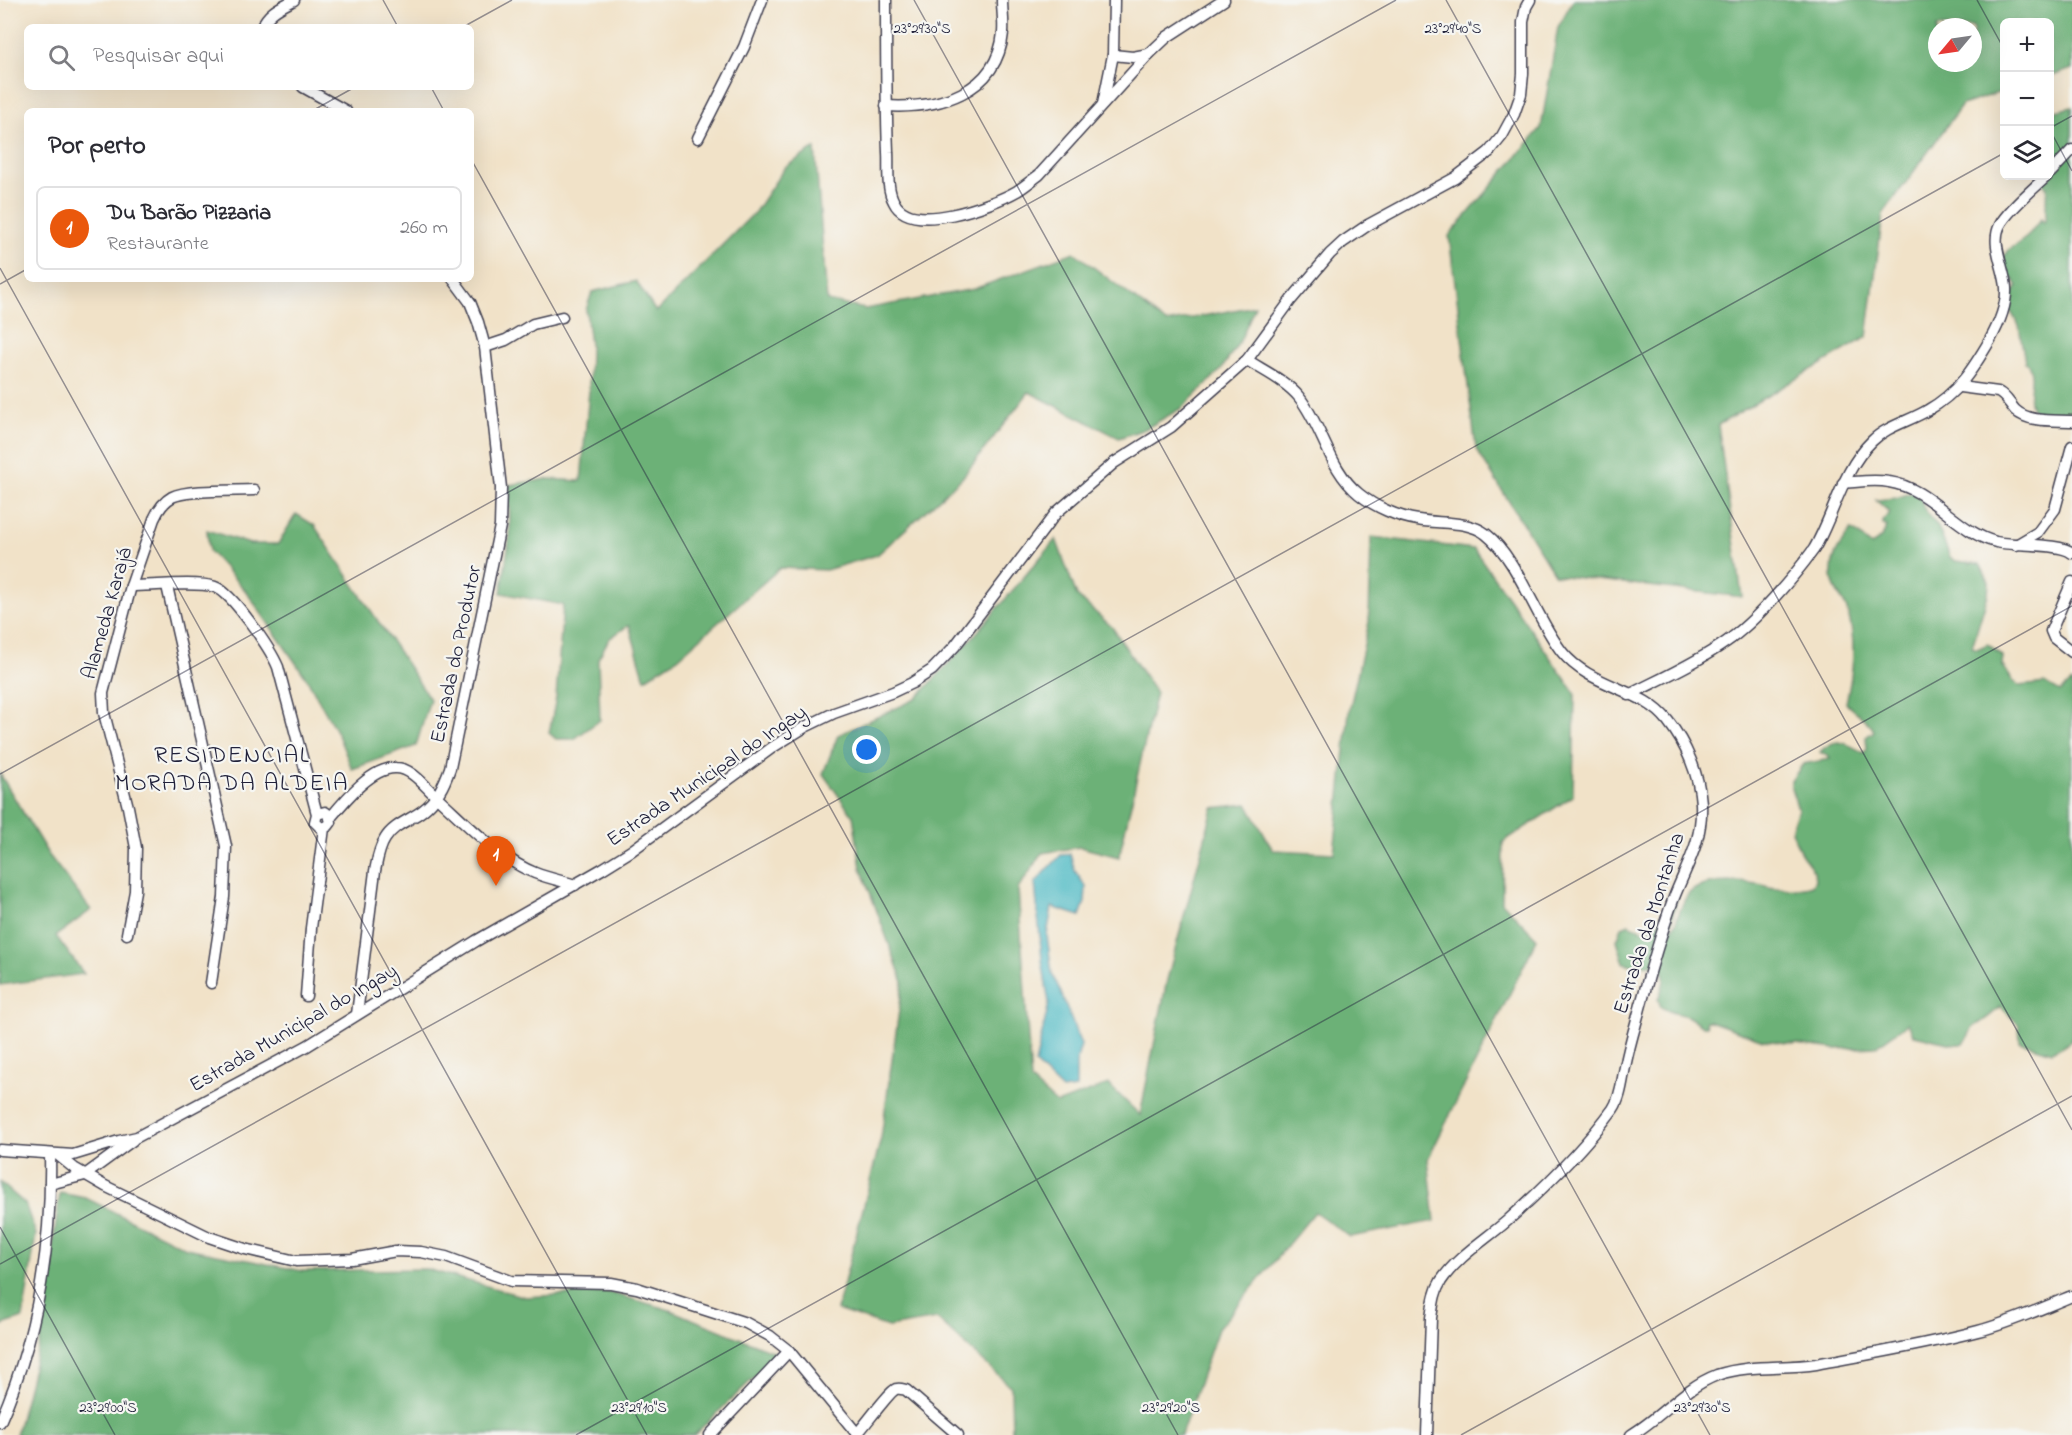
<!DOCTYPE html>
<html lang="pt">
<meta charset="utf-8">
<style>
:root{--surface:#fff;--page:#f2f2f3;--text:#2b2b33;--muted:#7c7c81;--line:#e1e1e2;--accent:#ea580c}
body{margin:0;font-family:"Indie Flower",sans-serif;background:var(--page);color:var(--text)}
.controls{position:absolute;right:18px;top:18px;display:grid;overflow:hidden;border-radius:9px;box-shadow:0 6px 24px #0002}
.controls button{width:54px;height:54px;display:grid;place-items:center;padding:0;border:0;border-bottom:2px solid var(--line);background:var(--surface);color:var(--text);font:30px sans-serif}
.compass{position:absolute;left:1928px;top:18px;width:54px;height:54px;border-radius:50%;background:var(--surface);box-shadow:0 6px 24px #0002;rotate:241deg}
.you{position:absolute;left:867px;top:750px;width:21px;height:21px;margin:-15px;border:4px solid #fff;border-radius:50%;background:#1a73e8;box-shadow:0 0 0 9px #1a73e833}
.badge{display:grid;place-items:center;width:39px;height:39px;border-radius:50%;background:var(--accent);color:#fff;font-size:20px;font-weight:700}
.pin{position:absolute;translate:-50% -50px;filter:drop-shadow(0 2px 3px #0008)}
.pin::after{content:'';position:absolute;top:32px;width:21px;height:18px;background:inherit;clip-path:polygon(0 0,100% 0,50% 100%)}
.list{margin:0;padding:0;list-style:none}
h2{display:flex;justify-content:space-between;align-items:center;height:78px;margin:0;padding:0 24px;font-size:26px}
h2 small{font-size:20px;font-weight:400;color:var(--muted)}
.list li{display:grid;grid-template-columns:39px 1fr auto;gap:18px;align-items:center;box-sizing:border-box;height:84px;margin:0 12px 12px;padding:0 12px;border:2px solid var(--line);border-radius:9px}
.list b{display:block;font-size:22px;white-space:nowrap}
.list p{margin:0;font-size:20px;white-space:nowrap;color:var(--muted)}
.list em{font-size:20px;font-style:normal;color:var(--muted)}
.icon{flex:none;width:33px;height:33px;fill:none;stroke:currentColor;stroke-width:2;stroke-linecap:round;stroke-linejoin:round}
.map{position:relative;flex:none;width:2072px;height:1435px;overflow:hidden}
.search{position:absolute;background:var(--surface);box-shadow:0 6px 24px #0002;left:24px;top:24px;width:450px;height:66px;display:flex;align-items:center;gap:15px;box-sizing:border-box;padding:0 21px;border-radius:9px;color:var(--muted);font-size:22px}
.panel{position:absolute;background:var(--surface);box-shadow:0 6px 24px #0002;left:24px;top:108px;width:450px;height:174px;border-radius:9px}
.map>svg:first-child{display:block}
.forest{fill:#6cb177;stroke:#476a59;stroke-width:1.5;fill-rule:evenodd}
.water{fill:#4ab8c3;stroke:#366d7f;stroke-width:1.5}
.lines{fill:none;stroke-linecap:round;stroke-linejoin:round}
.minor-casing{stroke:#413f50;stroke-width:13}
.minor{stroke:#fff;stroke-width:10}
.ticks{fill:none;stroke:#22223b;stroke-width:1.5;stroke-opacity:0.45}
.labels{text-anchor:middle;stroke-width:4.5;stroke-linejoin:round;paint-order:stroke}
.street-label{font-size:21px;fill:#22223b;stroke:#f6f6f2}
.quarter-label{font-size:24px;letter-spacing:1.5px;fill:#22223b;stroke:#f6f6f2}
.ticks-label{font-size:15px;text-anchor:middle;fill:#22223b;stroke:#f6f6f2;stroke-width:4.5;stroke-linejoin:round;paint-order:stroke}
</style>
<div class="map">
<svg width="2072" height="1435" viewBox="0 0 2072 1435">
<rect width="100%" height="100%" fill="#f6f6f2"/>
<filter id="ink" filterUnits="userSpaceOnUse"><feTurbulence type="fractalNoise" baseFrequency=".0167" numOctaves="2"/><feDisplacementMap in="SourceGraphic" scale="12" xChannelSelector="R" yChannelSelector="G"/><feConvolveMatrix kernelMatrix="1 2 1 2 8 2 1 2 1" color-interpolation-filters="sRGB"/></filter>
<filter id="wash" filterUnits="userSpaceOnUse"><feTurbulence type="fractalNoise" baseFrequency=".008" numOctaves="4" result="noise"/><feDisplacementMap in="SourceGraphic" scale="24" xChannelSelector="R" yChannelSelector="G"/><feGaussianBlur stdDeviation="1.35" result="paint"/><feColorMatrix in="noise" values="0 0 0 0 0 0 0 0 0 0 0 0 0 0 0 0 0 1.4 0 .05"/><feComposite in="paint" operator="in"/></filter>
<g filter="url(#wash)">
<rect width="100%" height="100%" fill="#f1e2c8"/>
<!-- forest -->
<g class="forest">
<path d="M1573 0H2072V69L2050 77V22H2004V91L1962 105 1883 214 1867 337 1718 425 1742 597 1555 575 1476 449 1449 236 1541 128 1558 27ZM1937 27H1973V63H1937Z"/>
<path d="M2072 107V420L2034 414C2023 394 2037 383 2028 363L2025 362 2019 326 2006 303 2018 286 2013 279 2006 278 2003 258 2009 250 2027 237 2041 219 2044 223C2048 212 2045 199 2047 187L2042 183 2050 176V122L2056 111Z"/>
<path d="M815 148 827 301 865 309 974 289 1074 252 1166 323 1255 306 1240 341 1221 370 1182 408 1145 429 1119 438 1029 392 962 478 877 555 826 570 780 568 678 658 645 679 629 625 609 639 598 659 600 720 574 739H556L549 733 556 698 563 605 501 593 510 535 509 485 547 479 581 481 589 391 590 346 586 310 592 292 636 281 656 312 755 212 785 167Z"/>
<path d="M1911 493 1920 494 1923 507 1938 527 1950 557 1956 561 1980 564 1989 582 1988 594 1972 647 1977 649 1988 644 2003 657 2002 665 2013 681 2020 686 2045 683 2060 692 2072 682V1040L2052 1052 2020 1042 2019 1025 2000 1006C1991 1017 1985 1019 1974 1027 1969 1031 1969 1039 1964 1043 1958 1048 1923 1036 1913 1035L1908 1023 1875 1047 1836 1049 1763 1040 1710 1021H1706L1707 1026H1703L1687 1016 1671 1012 1661 1007 1658 999C1663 986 1669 975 1657 964L1633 965 1624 963 1617 940 1622 927 1629 924 1645 931 1654 927 1660 920 1683 876 1671 923 1672 930C1678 920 1680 906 1687 896 1698 879 1739 881 1757 884 1763 884 1769 888 1775 888 1788 889 1800 889 1812 885L1815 880 1814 871 1802 855 1791 831 1798 809 1791 788V781L1803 764 1830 759 1829 757 1820 752C1837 735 1846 743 1864 753L1867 749 1866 737 1874 731C1868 718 1854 714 1846 703 1853 672 1857 641 1847 610 1844 601 1837 594 1834 585 1827 563 1838 547 1851 530 1859 532 1863 541 1871 545 1879 541 1885 535 1887 526L1883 525V522L1889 512 1876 500 1896 498Z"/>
<path d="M296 514 314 525 430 699 416 746 352 769 338 735 307 679 245 590 209 551 207 530 250 544H278Z"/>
<path d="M1371 537 1474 549 1575 693 1573 796 1503 842 1502 902 1537 939 1428 1159 1435 1221 1350 1237 1315 1212 1218 1329 1181 1435H1012L1011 1387 937 1319 888 1327 837 1310 881 1138 903 982 861 868 853 816 823 774 838 735 916 699 980 629 1056 539 1077 596 1112 627 1156 693 1119 857 1080 847 1042 853 1018 889 1031 1081 1057 1104 1108 1084 1140 1115 1167 980 1213 808 1247 804 1273 850 1334 853 1349 712 1369 622Z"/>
<path d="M0 774 48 854 91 910 56 936 84 974 0 985Z"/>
<path d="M0 1182 25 1204 36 1234 23 1318 0 1326Z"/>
<path d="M60 1193 86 1198 186 1248 303 1271 427 1269 525 1297 608 1292 670 1310 779 1354 694 1435H16L40 1340Z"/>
</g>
<!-- water -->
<path class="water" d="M1070 854 1075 871 1086 887 1085 902 1080 916 1052 907 1047 935 1052 974 1060 990 1081 1045 1076 1062V1088L1062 1090 1035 1064 1049 1003 1042 960 1035 883 1061 855Z"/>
</g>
<g filter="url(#ink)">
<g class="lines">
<!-- minor casing -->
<g class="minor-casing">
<g id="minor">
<path d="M886 0C886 51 886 101 888 152 889 168 886 188 894 202 910 236 993 205 1017 191 1025 186 1032 180 1039 175L1149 54 1167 37 1224 0"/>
<path d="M262 27C268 12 281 7 294 0"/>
<path d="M1113 55 1133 57 1149 54"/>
<path d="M303 87 346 111"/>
<path d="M1103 104 1113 55 1114 0"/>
<path d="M886 106C937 109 997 94 1003 33 1004 22 1002 11 1002 0"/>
<path d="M698 138 744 47 762 0"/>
<path d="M2050 173 2072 150"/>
<path d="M485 347 506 340 533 324 562 317"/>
<path d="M1247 360C1264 371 1286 381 1299 397 1323 427 1329 470 1359 494 1375 507 1398 517 1418 520 1439 524 1468 520 1486 534 1518 559 1536 619 1562 652 1591 688 1643 688 1668 721 1686 744 1699 774 1701 803 1703 842 1686 866 1673 900 1658 941 1647 982 1636 1023 1632 1037 1628 1052 1625 1067 1622 1081 1621 1097 1613 1109 1583 1150 1545 1187 1507 1221 1485 1240 1458 1256 1441 1281 1434 1292 1433 1305 1431 1318L1427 1435"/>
<path d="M1960 387 1998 392C2006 396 2009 403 2015 410 2029 423 2054 420 2072 421"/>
<path d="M1843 483C1858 482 1874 479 1889 482 1931 488 1956 532 1996 542 2014 546 2061 543 2072 553"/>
<path d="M2016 545 2038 532 2055 509 2072 446"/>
<path d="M2072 582 2051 631 2054 638 2072 652"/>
<path d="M131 586C151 586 198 581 215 587 232 592 271 650 278 667L317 814 315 822 321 828 328 826 331 822 329 815 325 812 317 814"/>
<path d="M167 586 226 846 224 897 211 983"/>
<path d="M1629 695C1662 678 1696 663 1726 642 1755 622 1793 578 1814 549 1834 515 1842 470 1872 441 1887 426 1910 421 1928 410 1958 393 1973 369 1990 340 1999 324 2007 306 2006 288 2005 268 1990 244 2000 225 2007 211 2035 187 2047 176"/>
<path d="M331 817C345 800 372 767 396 768 412 768 425 787 436 796 465 822 499 859 535 873 548 878 562 881 575 885"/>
<path d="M127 934 135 891 136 848 128 807 104 713 103 693 131 586 154 519C158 510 163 502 172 497 187 489 235 491 254 490"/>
<path d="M306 996 311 928 324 828"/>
<path d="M357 1014 375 871C377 861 379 848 385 839 393 825 410 820 422 811 437 800 444 785 450 768L500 526 501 488 485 347 478 322 470 302 453 279"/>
<path d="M0 1150 73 1155 119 1141 137 1137 307 1046 476 941 602 869 631 851 773 747 805 727 834 713 893 692 912 683 932 670 955 646 1056 513 1114 463 1171 427 1247 360 1291 300 1330 254 1343 242 1368 225 1455 178 1489 152 1502 136 1514 114 1521 94 1523 74V22L1526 7 1530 0"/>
<path d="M58 1155 74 1168 105 1186 209 1237 245 1249 296 1261 352 1259 396 1251 421 1252 446 1257 511 1281 611 1283 637 1288 746 1323 770 1336 789 1351 858 1435"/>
<path d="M50 1184 85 1175 133 1140"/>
<path d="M0 1422C37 1338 52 1246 50 1154"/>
<path d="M857 1434C865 1425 890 1391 896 1389 900 1388 902 1389 906 1390L958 1435"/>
<path d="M710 1435 789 1351"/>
<path d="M1631 1435C1662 1417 1683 1388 1717 1375 1749 1364 1784 1369 1816 1364 1870 1354 1925 1345 1978 1331 2010 1323 2042 1308 2072 1296"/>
</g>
</g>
<!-- minor -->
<use href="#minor" class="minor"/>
</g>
</g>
<!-- ticks -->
<path class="ticks" d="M383 0 398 27M914 0 1710 1435M1446 0 2072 1130M1977 0 2004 49M463 27 512 0M431 87 444 111M312 111 355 87M2050 128 2072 116M2050 130 2072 171M471 159 1178 1435M0 268 647 1435M0 284 27 269M0 774 1396 0M0 1227 115 1435M0 1264 2004 153M576 1435 2072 606M1461 1435 2072 1096"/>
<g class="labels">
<!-- street labels -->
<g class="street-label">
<text transform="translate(106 613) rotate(-74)" y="7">Alameda Karajá</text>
<text transform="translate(455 654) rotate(-78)" y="7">Estrada do Produtor</text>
<text transform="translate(706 775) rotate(-34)" y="7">Estrada Municipal do Ingay</text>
<text transform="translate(1648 923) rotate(-72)" y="7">Estrada da Montanha</text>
<text transform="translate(293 1027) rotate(-30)" y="7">Estrada Municipal do Ingay</text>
</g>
<!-- quarter labels -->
<g class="quarter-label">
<text x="232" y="762">RESIDENCIAL<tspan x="232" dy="28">MORADA DA ALDEIA</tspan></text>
</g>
</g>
<g class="ticks-label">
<text x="922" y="33">23°29'30"S</text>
<text x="1453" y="33">23°29'40"S</text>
<text x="108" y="1412">23°29'00"S</text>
<text x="639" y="1412">23°29'10"S</text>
<text x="1171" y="1412">23°29'20"S</text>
<text x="1702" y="1412">23°29'30"S</text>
</g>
</svg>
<div class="controls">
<button>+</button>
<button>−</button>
<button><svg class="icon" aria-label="layers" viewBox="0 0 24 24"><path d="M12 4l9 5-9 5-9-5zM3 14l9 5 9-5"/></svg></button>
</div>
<svg class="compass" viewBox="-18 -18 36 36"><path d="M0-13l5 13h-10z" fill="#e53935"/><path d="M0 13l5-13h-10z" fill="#7c7c81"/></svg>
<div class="you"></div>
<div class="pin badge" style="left:496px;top:886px">1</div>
<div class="search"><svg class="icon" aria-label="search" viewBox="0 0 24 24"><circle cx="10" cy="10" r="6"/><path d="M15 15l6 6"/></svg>Pesquisar aqui</div>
<section class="panel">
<h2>Por perto<small></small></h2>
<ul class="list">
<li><span class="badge">1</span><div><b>Du Barão Pizzaria</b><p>Restaurante</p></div><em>260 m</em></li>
</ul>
</section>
</div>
